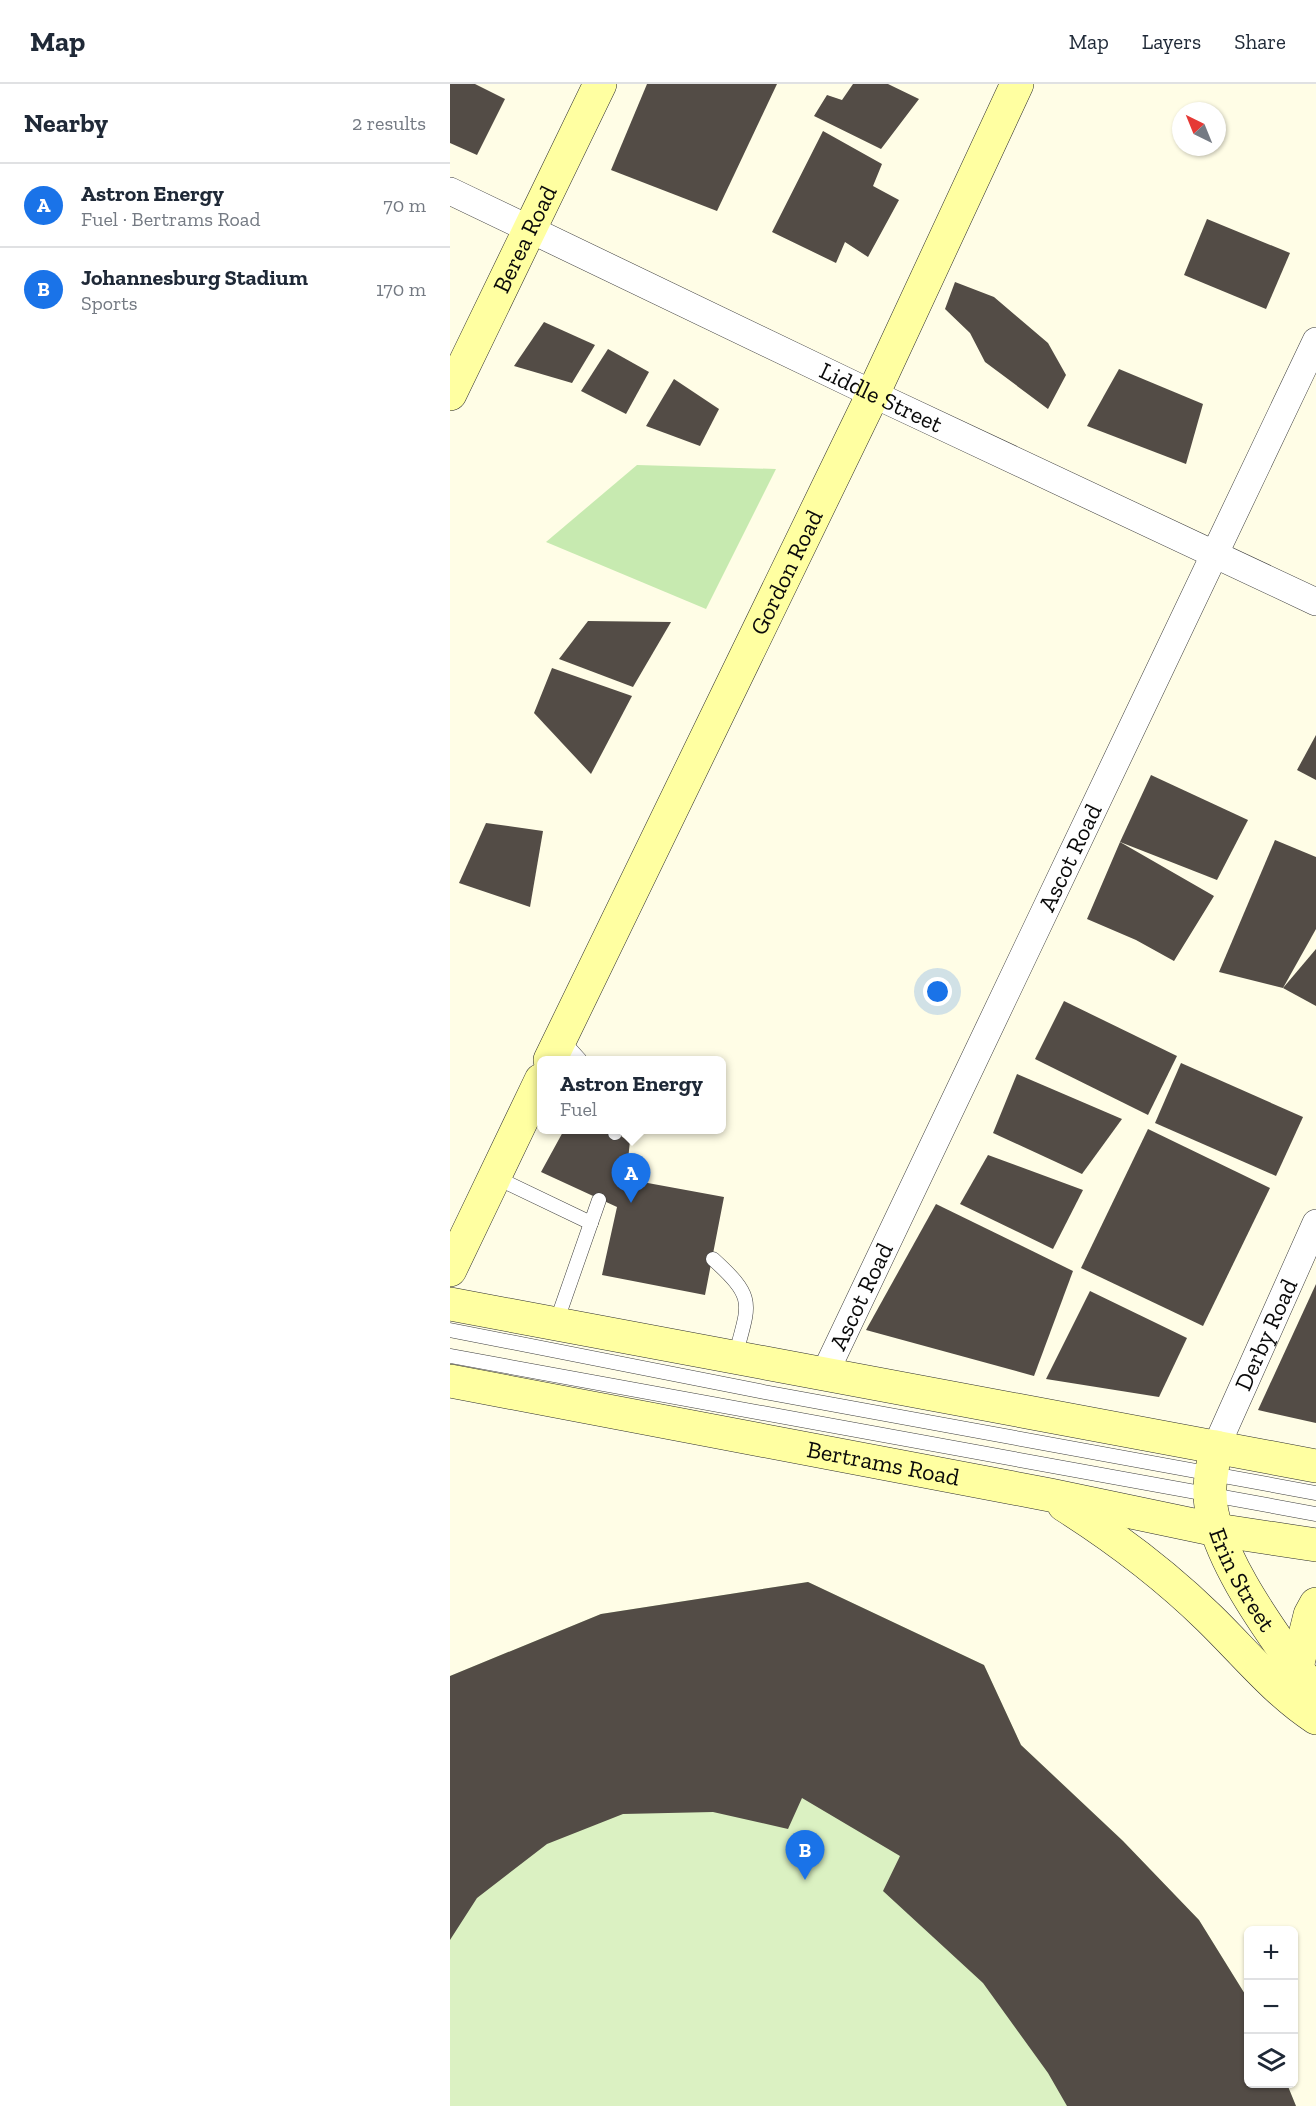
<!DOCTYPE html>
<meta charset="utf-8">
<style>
:root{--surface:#fff;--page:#f6f6f7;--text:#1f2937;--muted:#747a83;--line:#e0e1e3;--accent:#1a73e8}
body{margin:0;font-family:"Zilla Slab",serif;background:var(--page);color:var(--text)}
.controls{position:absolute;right:18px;bottom:18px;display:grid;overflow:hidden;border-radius:9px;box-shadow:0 2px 4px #0004}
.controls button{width:54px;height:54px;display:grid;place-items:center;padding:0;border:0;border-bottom:2px solid var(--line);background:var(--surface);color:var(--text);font:30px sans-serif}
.compass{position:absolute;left:722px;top:18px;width:54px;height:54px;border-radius:50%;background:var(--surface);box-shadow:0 2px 4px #0004;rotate:317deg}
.you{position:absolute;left:488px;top:908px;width:21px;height:21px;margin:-15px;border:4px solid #fff;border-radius:50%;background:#1a73e8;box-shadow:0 0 0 9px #1a73e833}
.badge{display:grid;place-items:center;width:39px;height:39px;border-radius:50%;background:var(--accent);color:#fff;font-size:20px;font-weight:700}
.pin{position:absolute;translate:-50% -50px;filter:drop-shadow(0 2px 3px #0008)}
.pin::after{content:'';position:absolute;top:32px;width:21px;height:18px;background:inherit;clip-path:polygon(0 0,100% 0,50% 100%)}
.popup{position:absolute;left:87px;top:972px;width:189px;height:78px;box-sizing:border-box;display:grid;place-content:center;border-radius:9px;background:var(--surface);filter:drop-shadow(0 2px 4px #0005);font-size:20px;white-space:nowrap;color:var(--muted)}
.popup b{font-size:22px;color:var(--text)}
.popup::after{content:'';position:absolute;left:50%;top:100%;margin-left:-12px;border:12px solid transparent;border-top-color:var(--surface)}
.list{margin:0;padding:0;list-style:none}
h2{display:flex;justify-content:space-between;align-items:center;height:78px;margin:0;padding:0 24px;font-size:26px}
h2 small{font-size:20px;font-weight:400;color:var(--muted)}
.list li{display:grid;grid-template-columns:39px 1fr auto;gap:18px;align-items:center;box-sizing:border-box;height:84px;padding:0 24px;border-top:2px solid var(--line)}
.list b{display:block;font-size:22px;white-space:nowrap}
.list p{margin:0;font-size:20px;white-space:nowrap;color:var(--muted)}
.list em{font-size:20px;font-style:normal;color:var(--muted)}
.icon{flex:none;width:33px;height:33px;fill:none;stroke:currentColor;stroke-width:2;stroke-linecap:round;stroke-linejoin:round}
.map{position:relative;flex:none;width:866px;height:2022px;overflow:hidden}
header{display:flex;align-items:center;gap:36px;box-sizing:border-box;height:84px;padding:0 30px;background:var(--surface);border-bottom:2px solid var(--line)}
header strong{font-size:28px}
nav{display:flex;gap:33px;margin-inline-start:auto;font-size:21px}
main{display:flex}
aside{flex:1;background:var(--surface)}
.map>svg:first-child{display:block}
.green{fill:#c7eab0}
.pitch{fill:#dbf1c2}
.building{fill:#534c46}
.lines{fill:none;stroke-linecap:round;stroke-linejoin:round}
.lane-casing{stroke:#3d3d3d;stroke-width:15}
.street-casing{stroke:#3d3d3d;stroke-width:28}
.secondary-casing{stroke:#2c2c2c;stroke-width:34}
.lane{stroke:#fff;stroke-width:14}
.street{stroke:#fff;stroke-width:27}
.secondary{stroke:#ffffa1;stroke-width:33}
.labels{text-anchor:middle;stroke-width:6;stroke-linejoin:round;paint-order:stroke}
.street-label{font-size:24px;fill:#0a0a0a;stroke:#fff}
</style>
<header>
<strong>Map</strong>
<nav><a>Map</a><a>Layers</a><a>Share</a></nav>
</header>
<main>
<aside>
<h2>Nearby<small>2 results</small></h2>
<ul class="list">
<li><span class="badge">A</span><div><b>Astron Energy</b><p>Fuel · Bertrams Road</p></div><em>70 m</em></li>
<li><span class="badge">B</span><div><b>Johannesburg Stadium</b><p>Sports</p></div><em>170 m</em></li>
</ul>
</aside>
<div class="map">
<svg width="866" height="2022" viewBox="0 0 866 2022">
<rect width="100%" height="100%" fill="#fffde6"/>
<!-- green -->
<path class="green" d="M187 381 326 385 256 525 96 458Z"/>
<!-- pitch -->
<path class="pitch" d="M358 1498 534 1581 571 1661 673 1757 749 1836 798 1915V2000H837L846 2022H0V1592L151 1530Z"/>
<!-- building -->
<g class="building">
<path d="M0 0H25L55 15 27 71 0 59Z"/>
<path d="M197 0H327L267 127 161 86Z"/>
<path d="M403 0H438L469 15 431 65 364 32 377 11 392 16Z"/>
<path d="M373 47 432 80 423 102 449 116 418 173 395 158 386 179 322 148Z"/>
<path d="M757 135 840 169 816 225 734 191Z"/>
<path d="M505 198 544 213 598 259 616 291 598 325 535 278 520 249 495 225Z"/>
<path d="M94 238 145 261 122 299 64 282Z"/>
<path d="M158 265 199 288 176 330 131 307Z"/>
<path d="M669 285 753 320 736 380 637 342Z"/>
<path d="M224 295 269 325 250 362 196 342Z"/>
<path d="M138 537 221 538 183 603 109 575Z"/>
<path d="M102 584 182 612 141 690 84 629Z"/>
<path d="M866 651V696L847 686Z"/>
<path d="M701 691 798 736 767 796 670 758Z"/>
<path d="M36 739 93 747 80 823 9 799Z"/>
<path d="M825 756 866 773V845L833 904 769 888Z"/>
<path d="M670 758 764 812 724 877 686 856 637 835Z"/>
<path d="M866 865V922L833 904Z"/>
<path d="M614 917 727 972 698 1031 585 975Z"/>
<path d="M731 979 853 1033 826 1092 705 1039Z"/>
<path d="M567 990 672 1035 632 1090 543 1049Z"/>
<path d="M698 1045 820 1104 753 1242 631 1184Z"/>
<path d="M114 1046H159L180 1057 176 1095 274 1113 255 1211 152 1191 167 1123 91 1088Z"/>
<path d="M538 1071 633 1106 603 1165 510 1120Z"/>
<path d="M486 1120 623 1187 584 1292 416 1246Z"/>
<path d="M866 1200V1339L808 1326Z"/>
<path d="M640 1207 737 1254 709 1313 596 1295Z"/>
<path d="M358 1498 534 1581 571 1661 673 1757 749 1836 798 1915V2000H837L846 2022H617L598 1989 533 1899 433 1807 450 1772 352 1714 338 1745 263 1728 173 1730 97 1760 27 1814 0 1856V1592L151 1530Z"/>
</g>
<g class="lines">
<!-- lane casing -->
<g class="lane-casing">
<g id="lane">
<path d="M111 955 130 976"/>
<path d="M165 1049 166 1046"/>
<path d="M45 1093 141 1139"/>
<path d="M263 1175C307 1215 299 1219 285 1273"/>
<path d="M106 1239 149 1116"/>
<path d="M0 1246 314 1308 866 1409"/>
<path d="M0 1272 866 1430"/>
</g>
</g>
<!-- street casing -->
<g class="street-casing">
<g id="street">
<path id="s1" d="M0 107 423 310 866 518"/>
<path id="s2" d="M374 1291 866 257"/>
<path id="s3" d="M766 1363 866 1139"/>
</g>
</g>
<!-- secondary casing -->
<g class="secondary-casing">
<g id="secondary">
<path id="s4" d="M0 310 150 0"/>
<path id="s5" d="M100 976 423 310 567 0"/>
<path d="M0 1186 91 996"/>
<path d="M0 1220 866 1382"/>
<path id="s6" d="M0 1297 600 1411 767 1446 866 1461"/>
<path id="s7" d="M766 1363C764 1378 759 1394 760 1409 760 1471 831 1561 866 1611"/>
<path d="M614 1421C666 1454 715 1491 759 1534 794 1568 825 1607 866 1634"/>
<path d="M847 1583 860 1531 866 1520"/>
</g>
</g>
<!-- lane -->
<use href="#lane" class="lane"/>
<!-- street -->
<use href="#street" class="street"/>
<!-- secondary -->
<use href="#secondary" class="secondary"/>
</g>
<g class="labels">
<!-- street labels -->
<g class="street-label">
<text dy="8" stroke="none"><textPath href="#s4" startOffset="172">Berea Road</textPath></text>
<text dy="8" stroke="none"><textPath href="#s1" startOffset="478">Liddle Street</textPath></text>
<text dy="8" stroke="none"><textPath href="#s5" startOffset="542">Gordon Road</textPath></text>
<text dy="8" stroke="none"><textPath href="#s2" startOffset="573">Ascot Road</textPath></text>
<text dy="8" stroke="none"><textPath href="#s2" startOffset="87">Ascot Road</textPath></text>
<text dy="8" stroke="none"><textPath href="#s3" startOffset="123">Derby Road</textPath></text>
<text dy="8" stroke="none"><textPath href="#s6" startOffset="441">Bertrams Road</textPath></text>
<text dy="8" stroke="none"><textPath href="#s7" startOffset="140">Erin Street</textPath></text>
</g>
</g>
</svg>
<div class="controls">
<button>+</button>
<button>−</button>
<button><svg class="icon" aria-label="layers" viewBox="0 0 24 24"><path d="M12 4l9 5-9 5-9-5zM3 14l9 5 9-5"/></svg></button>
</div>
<svg class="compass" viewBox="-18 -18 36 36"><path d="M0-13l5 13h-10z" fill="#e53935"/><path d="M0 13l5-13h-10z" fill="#747a83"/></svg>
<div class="you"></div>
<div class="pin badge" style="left:181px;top:1119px">A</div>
<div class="popup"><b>Astron Energy</b>Fuel</div>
<div class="pin badge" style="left:355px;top:1796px">B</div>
</div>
</main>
